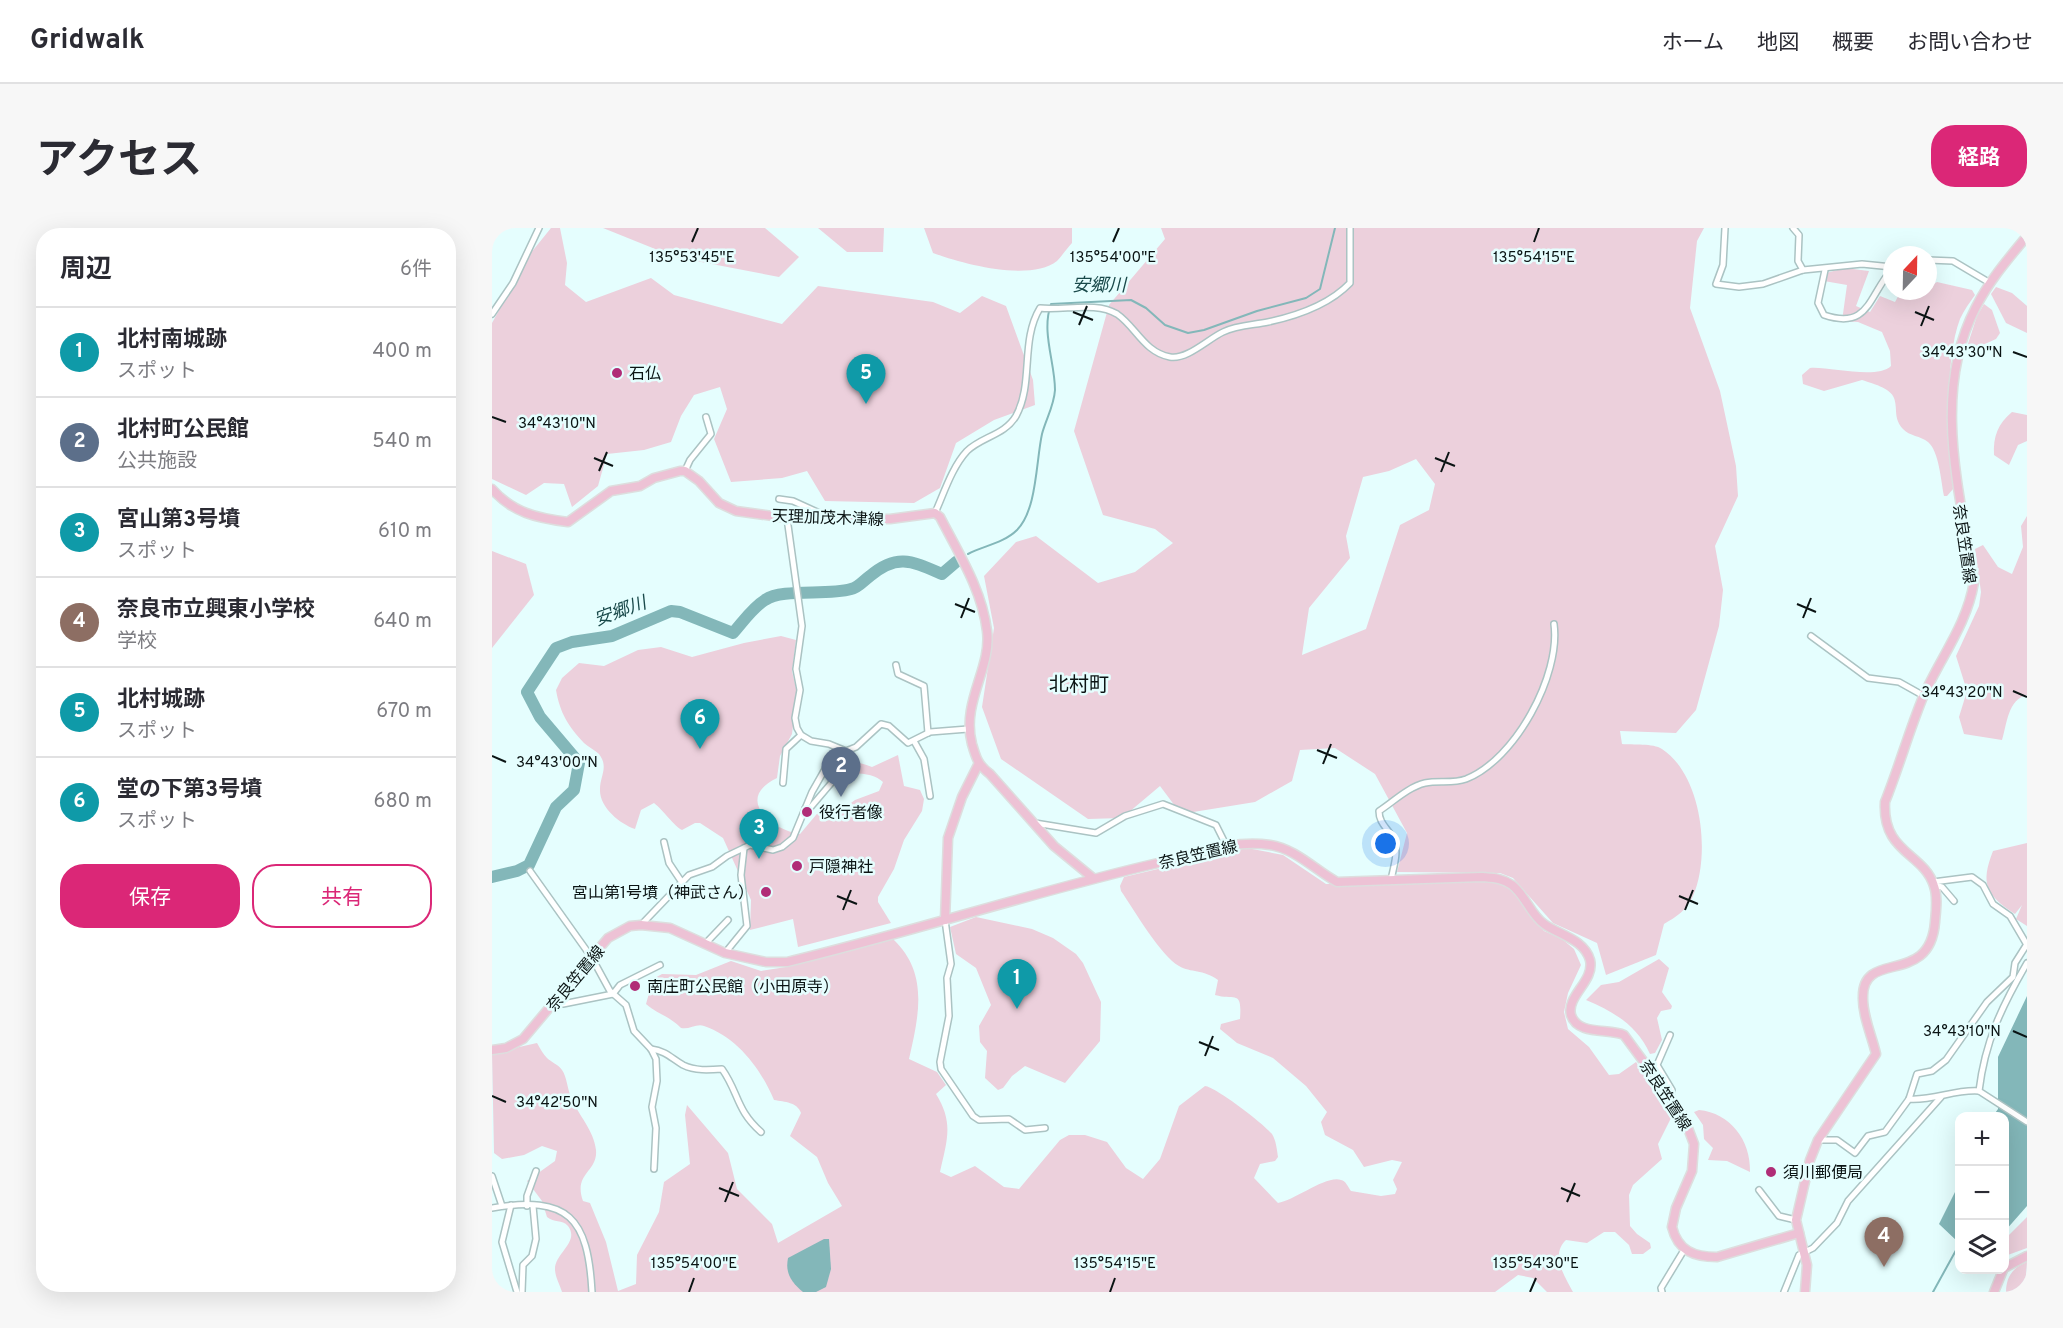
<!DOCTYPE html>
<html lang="ja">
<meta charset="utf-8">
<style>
:root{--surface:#fff;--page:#f7f7f7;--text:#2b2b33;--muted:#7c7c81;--line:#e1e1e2;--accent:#db2777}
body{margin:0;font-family:Overpass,"Noto Sans JP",sans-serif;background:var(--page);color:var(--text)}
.controls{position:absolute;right:18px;bottom:18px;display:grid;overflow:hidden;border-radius:12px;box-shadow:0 6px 24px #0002}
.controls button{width:54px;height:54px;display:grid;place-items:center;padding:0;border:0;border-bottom:2px solid var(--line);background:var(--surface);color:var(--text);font:30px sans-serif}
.compass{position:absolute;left:1391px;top:18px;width:54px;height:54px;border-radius:50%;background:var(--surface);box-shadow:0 6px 24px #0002;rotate:22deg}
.you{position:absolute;left:894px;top:616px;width:21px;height:21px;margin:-15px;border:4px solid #fff;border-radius:50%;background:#1a73e8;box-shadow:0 0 0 9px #1a73e833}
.badge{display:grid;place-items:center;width:39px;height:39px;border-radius:50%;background:var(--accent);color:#fff;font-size:20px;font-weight:700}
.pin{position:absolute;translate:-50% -50px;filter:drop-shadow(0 2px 3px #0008)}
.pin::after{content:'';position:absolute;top:32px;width:21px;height:18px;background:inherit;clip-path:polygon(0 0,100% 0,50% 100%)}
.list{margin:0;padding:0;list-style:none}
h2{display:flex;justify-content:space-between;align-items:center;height:78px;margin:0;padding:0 24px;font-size:26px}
h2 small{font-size:20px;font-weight:400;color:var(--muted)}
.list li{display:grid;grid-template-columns:39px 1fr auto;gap:18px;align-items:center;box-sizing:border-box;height:90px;padding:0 24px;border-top:2px solid var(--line)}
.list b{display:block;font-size:22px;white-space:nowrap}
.list p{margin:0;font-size:20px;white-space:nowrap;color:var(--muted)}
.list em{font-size:20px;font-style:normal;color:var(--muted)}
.actions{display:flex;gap:12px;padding:18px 24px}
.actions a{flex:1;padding:14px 0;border:2px solid var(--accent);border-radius:24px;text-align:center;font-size:21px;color:var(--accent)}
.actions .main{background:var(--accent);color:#fff}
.icon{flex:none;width:33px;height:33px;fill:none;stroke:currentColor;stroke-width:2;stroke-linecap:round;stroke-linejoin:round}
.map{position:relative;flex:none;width:1535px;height:1064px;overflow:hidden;border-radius:24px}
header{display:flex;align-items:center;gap:36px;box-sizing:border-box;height:84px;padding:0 30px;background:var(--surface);border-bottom:2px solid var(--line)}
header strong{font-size:28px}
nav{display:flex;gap:33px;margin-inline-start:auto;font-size:21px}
.intro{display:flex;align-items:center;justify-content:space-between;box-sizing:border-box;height:144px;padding:0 36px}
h1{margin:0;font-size:42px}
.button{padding:15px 27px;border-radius:24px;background:var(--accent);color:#fff;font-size:21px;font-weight:700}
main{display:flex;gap:36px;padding:0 36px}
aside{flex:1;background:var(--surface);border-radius:24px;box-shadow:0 6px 24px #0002}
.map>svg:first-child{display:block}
.green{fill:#ecd0dc;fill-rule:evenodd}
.water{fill:#83b7b9}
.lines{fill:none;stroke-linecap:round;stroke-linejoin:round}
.stream{stroke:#83b7b9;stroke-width:2}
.river{stroke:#83b7b9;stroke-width:12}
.street-casing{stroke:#abc3c3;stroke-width:8}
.primary-casing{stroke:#dddede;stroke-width:11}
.street{stroke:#fff;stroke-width:5}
.primary{stroke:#edc2d5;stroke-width:8}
.ticks{fill:none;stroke:#0b1414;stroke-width:2}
.poi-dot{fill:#b02d77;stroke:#e5fefe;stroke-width:2}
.labels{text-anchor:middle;stroke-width:5;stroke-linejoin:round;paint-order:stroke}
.poi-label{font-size:16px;fill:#0b1414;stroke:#e5fefe;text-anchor:start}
.street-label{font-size:16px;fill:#0b1414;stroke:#e5fefe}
.water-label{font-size:18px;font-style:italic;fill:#19494a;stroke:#e5fefe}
.quarter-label{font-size:20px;fill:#0b1414;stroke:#e5fefe}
.ticks-label{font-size:15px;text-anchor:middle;fill:#0b1414;stroke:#e5fefe;stroke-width:5;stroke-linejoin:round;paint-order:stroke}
</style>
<header>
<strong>Gridwalk</strong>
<nav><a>ホーム</a><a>地図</a><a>概要</a><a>お問い合わせ</a></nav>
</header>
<div class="intro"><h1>アクセス</h1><a class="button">経路</a></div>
<main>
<aside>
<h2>周辺<small>6件</small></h2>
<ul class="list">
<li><span class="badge" style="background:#0f9aa8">1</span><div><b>北村南城跡</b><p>スポット</p></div><em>400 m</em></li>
<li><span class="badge" style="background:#5c6f8a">2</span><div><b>北村町公民館</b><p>公共施設</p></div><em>540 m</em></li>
<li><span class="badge" style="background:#0f9aa8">3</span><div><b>宮山第3号墳</b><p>スポット</p></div><em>610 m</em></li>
<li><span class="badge" style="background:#8d6e63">4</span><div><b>奈良市立興東小学校</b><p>学校</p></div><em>640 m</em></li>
<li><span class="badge" style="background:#0f9aa8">5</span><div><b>北村城跡</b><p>スポット</p></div><em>670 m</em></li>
<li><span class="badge" style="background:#0f9aa8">6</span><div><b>堂の下第3号墳</b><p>スポット</p></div><em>680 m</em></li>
</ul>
<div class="actions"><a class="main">保存</a><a>共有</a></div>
</aside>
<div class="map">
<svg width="1535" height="1064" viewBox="0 0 1535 1064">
<rect width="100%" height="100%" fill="#e5fefe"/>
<!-- green -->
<g class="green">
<path d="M59 0H68L75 35 73 57 94 74 159 50 182 67 290 96 326 58 441 74 468 85 490 68 514 78 541 152 543 177 502 192 464 215 448 260 422 275 333 273 315 243 290 250 239 254 222 211 235 181 228 159 202 167 189 188 179 214 152 222 115 226 106 258 80 279 72 256 52 255 34 267 0 251V95L38 26Z"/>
<path d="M111 0H273L307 29 287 49 183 29Z"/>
<path d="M326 0H392L391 24H355Z"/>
<path d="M432 0H580V15C575 20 570 28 565 33 538 54 471 36 441 25Z"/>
<path d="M669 0H1212L1205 13 1198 80 1228 163 1244 238 1246 268 1223 318 1231 362 1227 398 1204 482 1184 505 1128 503 1130 516C1141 517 1161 515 1170 521 1210 547 1219 627 1201 668 1195 682 1184 689 1172 696L1164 727 1114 747 1105 715 1061 695 1021 650 1008 645 905 644 915 605 883 546 843 520 808 522 800 553 763 574 689 586 668 558 630 590 596 591 509 531 490 479 502 400 492 348 524 314 544 308 606 355 643 344 681 315 663 301 611 287 582 203 617 77 673 11ZM924 231 943 256 937 282 908 297 874 401 810 427 817 380 858 330 854 308 871 249 897 243Z"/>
<path d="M1353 40 1377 43 1364 78 1378 84 1388 68 1403 74 1409 63H1436V59L1445 54 1480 62 1483 67C1478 74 1472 82 1468 91 1452 132 1457 215 1461 261L1455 268H1452C1449 253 1447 223 1436 214 1429 208 1417 208 1411 201 1401 190 1406 181 1402 170 1399 160 1379 155 1370 152L1332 163 1311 156 1310 147 1318 140C1335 138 1385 152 1399 138L1398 123 1390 104 1366 94 1350 93 1355 57 1332 53 1334 45Z"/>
<path d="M1504 59 1520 65 1535 78V105L1514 95 1499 66Z"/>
<path d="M1492 76 1500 82 1508 105 1504 111 1473 125 1485 88Z"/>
<path d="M1520 184 1535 187V213L1526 217 1517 237 1502 227C1501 208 1506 196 1520 184Z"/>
<path d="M1535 288V467C1516 471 1515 496 1510 512L1472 506 1467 489 1475 463 1464 428 1487 378 1489 364 1483 321 1491 317 1506 339 1520 346 1531 319 1529 298Z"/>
<path d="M0 323 34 336 42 367 0 420Z"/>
<path d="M289 408 304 412 300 443 305 465 300 506 288 528 285 550C243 570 277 601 308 606L329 581 344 586 363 572 387 563 391 554C380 543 352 543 338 550L335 546C350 531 360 532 380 539L406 527 412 558 428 562 432 571 430 583 412 612 402 641 386 669V674L399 695 306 719 301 691 258 702 259 672 231 610 208 595H203L190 602C183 599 171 582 162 575L149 582 143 601C128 596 107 579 108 561 108 548 117 539 107 526 103 522 96 519 92 515 76 498 68 485 64 462L70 450 87 435 112 438 146 422 169 419 200 429 252 415Z"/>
<path d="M1535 615V698L1524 691 1530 677 1523 686C1494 667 1488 656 1501 623Z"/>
<path d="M755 620 791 627 834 656 1003 652 1020 661 1052 703 1070 711 1082 721 1089 737 1076 765 1072 784 1076 801 1097 819 1117 847 1127 846 1144 834 1181 886 1166 916 1170 931 1141 957 1137 967 1138 998 1145 1006 1158 1015 1159 1020 1151 1026H1140L1137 1017 1123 1004H1112L1095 1015 1074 1012C1058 1027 1073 1049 1081 1064H1055L1041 1050 1026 1047 1003 1064H70C68 1057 63 1049 63 1041 63 1025 88 1014 76 998 70 991 62 995 55 989L50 973 35 953 63 933 65 923 50 918 32 927 10 931 2 925 0 825 45 815C48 820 51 826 55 830 59 834 67 837 70 842 75 849 75 860 79 869 86 887 102 902 104 922 106 944 81 945 91 973L98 975 114 1014 126 1063 144 1056 145 1027 167 984 172 954 198 936 193 887 195 877 236 925 245 961 280 996 286 1015 350 978 336 955 325 929 298 908 309 885C305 874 293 874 282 872 269 841 245 809 212 798 205 795 197 802 189 800 176 787 165 786 154 776L161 751 170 746 204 747 239 733 269 743 294 739 401 711C437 745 427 787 417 831L445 844 454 857 444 866C462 895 455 912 448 944L459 949 483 938 512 959 527 961 568 912 577 907H593L615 914 634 940 651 951 668 931 687 878 713 858C724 859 773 897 780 906 784 912 785 922 786 929L783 933 768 936 762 950 786 975C802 973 834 947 849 952 854 953 856 959 859 963L889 968 903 966 905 961 901 952 910 934 900 932 872 939 861 922 833 907 829 894 835 884 814 858 781 830 745 815 728 801 729 796 748 791C750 761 744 773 723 767L726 752C711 741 699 745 687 738 669 728 642 682 629 663L628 658 632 649Z"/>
<path d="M484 689 540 701 561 710 584 726 591 735 609 774 608 813 573 855 533 838 520 848 511 860 506 862 493 850 495 823 488 814 487 798 499 777 484 740 464 726 458 699Z"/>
<path d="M1167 731 1177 740 1170 764 1180 778 1179 781 1169 783 1165 790 1170 812 1163 825 1158 826C1145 797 1122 784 1094 772L1109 757 1127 754Z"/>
<path d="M1207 882C1238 885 1259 912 1258 944L1235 933 1216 932 1221 920 1212 911 1211 897 1202 884Z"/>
<path d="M1535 989V1020L1513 1028V1011Z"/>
<path d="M1535 1034 1533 1064H1514C1514 1049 1521 1039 1535 1034Z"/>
</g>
<!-- water -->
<g class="water">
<path d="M1535 768V978L1513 1003 1512 888H1501L1506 881V829Z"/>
<path d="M1467 956V1033L1464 1025 1466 1014 1447 996Z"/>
<path d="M332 1011H337L339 1041 334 1059 324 1064H311C299 1054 293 1045 296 1030Z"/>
</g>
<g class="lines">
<!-- stream -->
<g class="stream">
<path d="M476 326C491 318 512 315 525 302 545 282 544 233 550 206 554 191 562 178 563 162 563 134 549 104 559 76L639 72 654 80 673 97 696 105 712 102 765 83 814 70 828 61 843 0"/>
<path d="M1441 1064 1468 1015"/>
</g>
<!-- river -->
<path class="river" d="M0 649 25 643 37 637 64 579 82 562 87 535 48 489 35 464 64 420 80 414 120 408 179 383 188 384 241 405C251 394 260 380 273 372 290 360 335 368 359 361 366 360 372 352 378 348 405 325 420 333 450 346L464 334"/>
<!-- street casing -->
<g class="street-casing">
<g id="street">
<path d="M1233 0 1231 37 1224 56 1247 59 1271 56 1311 42 1370 36 1400 39"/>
<path d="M1301 0 1307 7 1306 33 1311 42"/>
<path d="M1436 32 1461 33 1498 55"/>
<path d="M1333 42 1326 75 1332 87C1377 102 1376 69 1400 41"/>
<path d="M0 86 21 55 47 0"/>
<path d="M193 243 198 232 219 206 214 189"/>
<path d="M287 271 301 273 334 288"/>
<path d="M443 285C452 265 460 239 475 223 489 209 513 207 524 188 542 155 528 113 548 80 571 83 604 73 625 86 644 99 652 124 678 129 695 132 716 111 731 104 745 97 762 97 776 94 804 88 838 76 858 55V0"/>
<path d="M295 290 310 398 304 441 308 462 303 490 305 500 309 507 319 513 337 516 354 523 364 519 389 496 397 498 416 515 438 504 476 501"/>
<path d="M1319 408 1376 450 1407 454 1432 468"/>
<path d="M404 437 406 446 432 458 436 505"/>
<path d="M422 513 432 531 438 568"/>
<path d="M291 555 294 521 309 507"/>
<path d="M313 581 318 580 341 553"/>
<path d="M543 595 604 605 633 588 671 576 724 597 734 617"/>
<path d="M172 614 177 635 189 653"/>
<path d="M38 643 100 730 118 763 134 777 142 803 159 821 164 831 165 853 160 879 164 900 162 941"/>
<path d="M899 652C901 641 907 624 902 613 898 601 887 597 887 583 901 574 916 559 933 555 947 552 960 556 974 551 1023 532 1069 447 1062 396"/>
<path d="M1441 654 1480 649 1491 657 1501 676 1518 688 1535 717"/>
<path d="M1442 657 1450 659 1462 673"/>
<path d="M453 692 459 736 455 750 457 788 448 834 449 841 481 888 487 892 517 891 533 902 553 900"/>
<path d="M149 697 197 647 220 639 235 628 258 617 281 622 290 619 301 610 320 564 345 520"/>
<path d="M213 716 236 692"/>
<path d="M233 725 255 698 249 647 252 620"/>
<path d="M1535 735C1510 778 1493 813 1487 863L1535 894"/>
<path d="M65 771 71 776 121 766 128 757 168 737"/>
<path d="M1178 807 1165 837 1180 862 1179 869"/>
<path d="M159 821C174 823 179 830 191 837 203 843 217 842 230 841 247 865 244 882 269 904"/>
<path d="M1417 871C1441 873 1463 861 1487 863"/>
<path d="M1326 912H1345L1363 925 1376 908 1393 904 1417 871 1425 846 1440 843 1454 832 1495 774 1521 749 1523 735 1535 716"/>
<path d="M0 948 10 978"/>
<path d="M1267 962 1287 988 1304 992"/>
<path d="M19 977 10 1014 25 1064"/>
<path d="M35 978V968L44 943"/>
<path d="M0 980C77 967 96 990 100 1064"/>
<path d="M30 1064 31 1037 40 1028 44 1011 41 978"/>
<path d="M1170 1064 1169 1060 1192 1022"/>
<path d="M1292 1064 1307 1027 1321 1020 1345 995 1356 973 1449 869"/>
</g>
</g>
<!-- primary casing -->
<g class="primary-casing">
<g id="primary">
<path d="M0 261C21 285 45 290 76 294L119 263 148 258 162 250 188 243H193L207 253 227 275 244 283 295 290 398 291 443 285 448 289C467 326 490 362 495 403 500 440 469 474 480 516 484 530 486 537 498 546L562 618 601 650"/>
<path d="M453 692 456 610 470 569 486 537"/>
<path d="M0 822 14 820 31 811 116 710 138 698 149 697 178 700 233 725 274 734H295C420 704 541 664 666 635 703 627 739 611 778 617 804 621 823 642 845 654L990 649C1002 650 1010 650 1020 657 1034 668 1038 686 1052 696 1067 707 1092 711 1098 732 1103 753 1074 768 1079 787 1086 808 1117 800 1132 807L1191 887 1202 916 1200 943 1184 980 1180 999C1186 1023 1202 1029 1225 1029L1307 1005"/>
<path d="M1512 1040 1535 1028"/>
<path d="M1313 1064 1315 1037 1304 992 1318 932 1326 912 1384 826C1380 808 1370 787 1371 768 1371 721 1438 759 1443 694 1444 682 1446 669 1442 658 1432 625 1390 625 1393 574 1407 539 1417 503 1431 469 1448 430 1475 397 1482 354 1468 264 1439 165 1484 79 1497 53 1516 31 1535 8"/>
<path d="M1502 1064 1511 1042"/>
</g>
</g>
<!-- street -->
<use href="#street" class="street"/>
<!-- primary -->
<use href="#primary" class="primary"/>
</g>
<!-- ticks -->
<path class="ticks" d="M200 14 206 0M621 14 627 0M1042 14 1047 0M581 84 601 92M1423 84 1442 92M587 97 595 78M1429 98 1437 78M1521 124 1535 129M0 189 14 194M102 230 121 238M943 230 963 238M107 243 115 224M949 244 957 224M463 376 483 384M1305 376 1324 384M469 390 477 370M1311 390 1319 370M1521 463 1535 469M825 522 845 530M0 528 14 534M831 536 839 516M345 668 365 676M1187 668 1206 676M351 682 359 662M1193 682 1201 662M1521 803 1535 809M707 814 727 822M713 828 721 808M0 868 14 874M227 960 247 968M1069 960 1088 968M233 974 241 954M1075 974 1083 955M197 1064 202 1050M618 1064 623 1050M1038 1064 1044 1050"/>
<!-- markers -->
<g class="poi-dot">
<circle cx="125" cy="145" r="6"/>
<circle cx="315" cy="584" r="6"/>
<circle cx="305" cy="638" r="6"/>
<circle cx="274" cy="664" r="6"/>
<circle cx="143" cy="758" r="6"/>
<circle cx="1279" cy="944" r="6"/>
</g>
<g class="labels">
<!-- poi labels -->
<g class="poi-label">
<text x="137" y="151">石仏</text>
<text x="327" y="590">役行者像</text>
<text x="317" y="644">戸隠神社</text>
<text x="262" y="670" text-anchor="end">宮山第1号墳（神武さん）</text>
<text x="155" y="764">南庄町公民館（小田原寺）</text>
<text x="1291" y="950">須川郵便局</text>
</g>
<!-- street labels -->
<g class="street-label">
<text transform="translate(336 289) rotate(2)" y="6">天理加茂木津線</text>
<text transform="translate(1473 316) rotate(82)" y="6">奈良笠置線</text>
<text transform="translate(706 626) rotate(-13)" y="6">奈良笠置線</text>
<text transform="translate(83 750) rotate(-50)" y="6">奈良笠置線</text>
<text transform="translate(1174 867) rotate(57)" y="6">奈良笠置線</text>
</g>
<!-- water labels -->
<g class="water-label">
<text x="607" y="63">安郷川</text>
<text transform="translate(128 383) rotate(-20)" y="6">安郷川</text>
</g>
<!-- quarter labels -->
<g class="quarter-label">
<text x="587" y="463">北村町</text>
</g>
</g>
<g class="ticks-label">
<text x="200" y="34">135°53'45"E</text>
<text x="621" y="34">135°54'00"E</text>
<text x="1042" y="34">135°54'15"E</text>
<text x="1470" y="129">34°43'30"N</text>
<text x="65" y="200">34°43'10"N</text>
<text x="1470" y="469">34°43'20"N</text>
<text x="65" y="539">34°43'00"N</text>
<text x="1470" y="808">34°43'10"N</text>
<text x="65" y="879">34°42'50"N</text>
<text x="202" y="1040">135°54'00"E</text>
<text x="623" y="1040">135°54'15"E</text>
<text x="1044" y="1040">135°54'30"E</text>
</g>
</svg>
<div class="controls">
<button>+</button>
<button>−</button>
<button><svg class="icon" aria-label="layers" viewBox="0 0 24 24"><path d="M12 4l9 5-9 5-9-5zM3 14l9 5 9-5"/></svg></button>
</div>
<svg class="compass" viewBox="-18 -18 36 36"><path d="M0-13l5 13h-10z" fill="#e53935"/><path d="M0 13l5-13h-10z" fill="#7c7c81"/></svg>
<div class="you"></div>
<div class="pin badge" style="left:525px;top:781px;background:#0f9aa8">1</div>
<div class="pin badge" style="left:349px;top:569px;background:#5c6f8a">2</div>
<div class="pin badge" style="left:267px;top:631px;background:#0f9aa8">3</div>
<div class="pin badge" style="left:1392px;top:1039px;background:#8d6e63">4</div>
<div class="pin badge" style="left:374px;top:176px;background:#0f9aa8">5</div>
<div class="pin badge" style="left:208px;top:521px;background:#0f9aa8">6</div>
</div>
</main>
